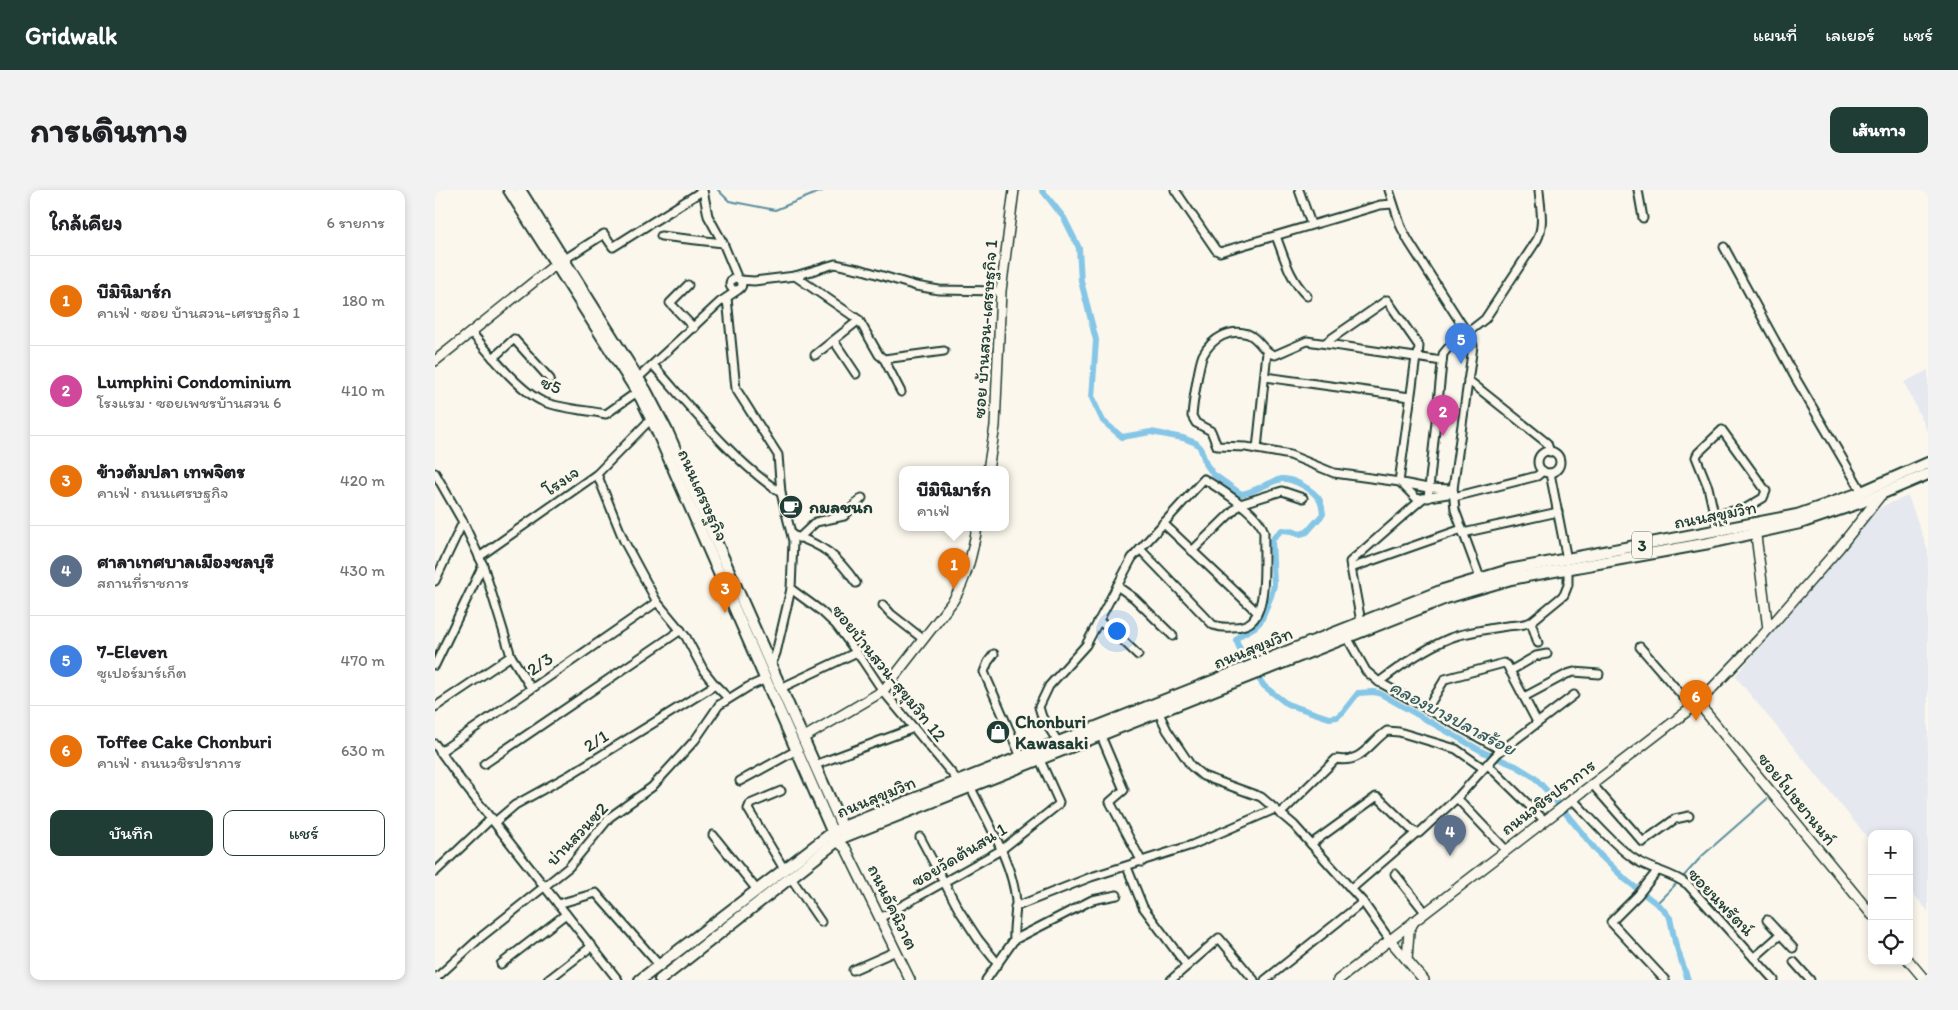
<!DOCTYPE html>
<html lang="th">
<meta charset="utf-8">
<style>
:root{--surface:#fff;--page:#f2f2f2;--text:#202124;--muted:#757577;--line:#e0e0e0;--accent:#1f3d34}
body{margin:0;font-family:Itim,"Playpen Sans Thai",sans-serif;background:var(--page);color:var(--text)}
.controls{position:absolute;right:15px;bottom:15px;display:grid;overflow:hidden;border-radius:10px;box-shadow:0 2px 8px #0003}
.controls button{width:45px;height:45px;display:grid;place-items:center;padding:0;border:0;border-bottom:1px solid var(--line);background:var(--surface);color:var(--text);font:25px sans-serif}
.you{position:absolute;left:681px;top:440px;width:18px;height:18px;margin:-12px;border:4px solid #fff;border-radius:50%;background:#1a73e8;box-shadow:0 0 0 8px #1a73e833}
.badge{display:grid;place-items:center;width:32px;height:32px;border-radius:50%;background:var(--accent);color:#fff;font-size:16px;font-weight:700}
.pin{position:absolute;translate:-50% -41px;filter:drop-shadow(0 1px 2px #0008)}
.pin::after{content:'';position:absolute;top:26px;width:18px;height:15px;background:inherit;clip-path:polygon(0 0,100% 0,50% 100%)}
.popup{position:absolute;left:464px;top:276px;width:110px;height:65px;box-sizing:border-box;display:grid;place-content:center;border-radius:10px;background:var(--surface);filter:drop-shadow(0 1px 4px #0005);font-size:16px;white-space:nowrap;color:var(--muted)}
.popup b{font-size:19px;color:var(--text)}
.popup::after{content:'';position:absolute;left:50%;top:100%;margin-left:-10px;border:10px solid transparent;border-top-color:var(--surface)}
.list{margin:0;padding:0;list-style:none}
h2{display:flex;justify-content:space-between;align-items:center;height:65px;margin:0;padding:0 20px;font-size:21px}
h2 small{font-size:16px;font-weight:400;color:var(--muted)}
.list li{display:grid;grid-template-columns:32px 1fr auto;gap:15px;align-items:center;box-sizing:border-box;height:90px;padding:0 20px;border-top:1px solid var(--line)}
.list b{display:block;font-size:19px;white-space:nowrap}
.list p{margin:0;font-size:16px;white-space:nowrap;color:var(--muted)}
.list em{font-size:16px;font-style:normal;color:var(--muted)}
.actions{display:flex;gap:10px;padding:15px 20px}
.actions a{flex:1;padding:11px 0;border:1px solid var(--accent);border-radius:10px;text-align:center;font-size:18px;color:var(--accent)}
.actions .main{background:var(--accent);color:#fff}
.icon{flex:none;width:28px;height:28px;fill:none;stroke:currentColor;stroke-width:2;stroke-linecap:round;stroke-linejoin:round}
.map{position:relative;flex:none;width:1493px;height:790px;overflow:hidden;border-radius:10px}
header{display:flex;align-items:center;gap:30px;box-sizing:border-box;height:70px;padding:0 25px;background:var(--accent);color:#fff}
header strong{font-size:24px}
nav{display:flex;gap:28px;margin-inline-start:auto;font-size:18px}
.intro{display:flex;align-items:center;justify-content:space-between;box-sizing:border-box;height:120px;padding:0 30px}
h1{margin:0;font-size:35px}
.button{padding:12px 22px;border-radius:10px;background:var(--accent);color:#fff;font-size:18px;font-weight:700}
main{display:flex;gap:30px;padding:0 30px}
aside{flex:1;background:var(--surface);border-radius:10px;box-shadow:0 2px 8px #0003}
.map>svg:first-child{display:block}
.built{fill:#e5e8ef}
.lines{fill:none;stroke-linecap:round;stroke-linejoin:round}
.stream{stroke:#5c8f9f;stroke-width:2}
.canal{stroke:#85c6e6;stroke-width:6}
.street-casing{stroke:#1f3d34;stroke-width:11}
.secondary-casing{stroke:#1f3d34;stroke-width:12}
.primary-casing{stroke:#1f3d34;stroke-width:14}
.street{stroke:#fbf7ec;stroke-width:7}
.secondary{stroke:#fbf7ec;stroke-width:9}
.primary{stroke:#fbf7ec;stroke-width:10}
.labels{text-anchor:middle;stroke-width:5;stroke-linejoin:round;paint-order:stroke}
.shield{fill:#fbf7ec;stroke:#61756b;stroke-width:1}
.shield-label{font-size:16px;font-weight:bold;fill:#1f3d34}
.street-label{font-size:18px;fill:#1f3d34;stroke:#fbf7ec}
.poi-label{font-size:18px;font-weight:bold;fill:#1f3d34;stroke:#fbf7ec;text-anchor:start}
.water-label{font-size:19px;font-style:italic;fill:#385f60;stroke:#fbf7ec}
</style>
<header>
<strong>Gridwalk</strong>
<nav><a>แผนที่</a><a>เลเยอร์</a><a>แชร์</a></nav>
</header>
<div class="intro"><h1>การเดินทาง</h1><a class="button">เส้นทาง</a></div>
<main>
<aside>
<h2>ใกล้เคียง<small>6 รายการ</small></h2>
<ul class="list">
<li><span class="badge" style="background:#e8710a">1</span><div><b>บีมินิมาร์ก</b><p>คาเฟ่ · ซอย บ้านสวน-เศรษฐกิจ 1</p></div><em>180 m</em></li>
<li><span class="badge" style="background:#d1479c">2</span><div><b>Lumphini Condominium</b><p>โรงแรม · ซอยเพชรบ้านสวน 6</p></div><em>410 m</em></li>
<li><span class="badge" style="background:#e8710a">3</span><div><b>ข้าวต้มปลา เทพจิตร</b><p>คาเฟ่ · ถนนเศรษฐกิจ</p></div><em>420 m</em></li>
<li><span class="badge" style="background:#5c6f8a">4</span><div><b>ศาลาเทศบาลเมืองชลบุรี</b><p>สถานที่ราชการ</p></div><em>430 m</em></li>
<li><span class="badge" style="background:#3f7fe0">5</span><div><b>7-Eleven</b><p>ซูเปอร์มาร์เก็ต</p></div><em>470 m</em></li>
<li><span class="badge" style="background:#e8710a">6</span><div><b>Toffee Cake Chonburi</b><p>คาเฟ่ · ถนนวชิรปราการ</p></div><em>630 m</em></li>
</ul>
<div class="actions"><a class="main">บันทึก</a><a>แชร์</a></div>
</aside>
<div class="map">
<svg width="1493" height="790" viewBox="0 0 1493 790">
<rect width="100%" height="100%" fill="#fbf7ec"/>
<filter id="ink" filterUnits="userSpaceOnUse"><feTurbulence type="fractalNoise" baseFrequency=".02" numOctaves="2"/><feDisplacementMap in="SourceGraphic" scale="10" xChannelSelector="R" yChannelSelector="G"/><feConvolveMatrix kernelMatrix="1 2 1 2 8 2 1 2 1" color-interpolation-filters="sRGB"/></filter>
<g filter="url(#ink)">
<!-- built -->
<g class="built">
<path d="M1493 180V242L1469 192Z"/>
<path d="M1473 306 1493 360V721L1474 699V644H1437V653L1300 486 1387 387 1439 323 1448 316Z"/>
</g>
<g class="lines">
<!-- stream -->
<g class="stream">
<path d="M283 0 294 11 340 20 389 0"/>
<path d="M1249 686 1267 666 1332 609"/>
<path d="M1221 714 1242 693"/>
</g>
<!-- canal -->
<path class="canal" d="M607 0 629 28 644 58 646 91 661 150 657 208 668 231 687 247 716 242 748 248 761 253 765 257 771 274 778 284 806 304C820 302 835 291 847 289 858 288 878 300 884 309 887 314 887 318 888 324L872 342 865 344 857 341 847 340 840 346 837 351 839 395 836 406 826 431 820 437 804 446 801 450 808 466 829 496 852 514 894 528 902 527 908 522 923 503 938 502 944 503 1050 563 1081 576 1099 587 1115 604 1165 665 1191 690 1227 718 1235 728 1240 752 1253 790"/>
<!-- street casing -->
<g class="street-casing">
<g id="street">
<path d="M268 0 273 26 288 53 303 89"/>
<path d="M740 0 781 60 785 62 945 15 958 14"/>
<path d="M864 0 876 34"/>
<path d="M954 0 966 37 974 52 1036 149 1038 156 1018 299 1020 320 1045 388"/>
<path d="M1203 0 1208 28"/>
<path d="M226 46 288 53"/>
<path d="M841 46C849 67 855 90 872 106"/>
<path d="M1289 57 1361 189 1427 302"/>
<path d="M130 69 169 44 178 57 267 1"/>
<path d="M360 86 424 130 444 165 449 169 466 202"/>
<circle cx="301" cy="94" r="6"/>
<path d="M305 90 319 91 360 86 400 74 428 80 481 96 504 100 566 101"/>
<path d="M253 95 235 113 259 138"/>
<path d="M292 108 301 199 343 265 346 303 358 351 356 399 341 463 336 476"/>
<path d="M36 142C53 162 86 203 109 212 128 219 151 220 171 224L202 202"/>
<path d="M399 151 421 184"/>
<path d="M890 153 952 110 984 156 983 167"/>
<path d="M380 165 424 130"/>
<path d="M58 168 79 149 115 189"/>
<path d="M449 169 509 161"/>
<path d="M1007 171 872 151 840 165C827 162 825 149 813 144 795 138 777 148 768 165 764 174 758 213 757 226L761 233 776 241 782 256 811 257 855 265 899 283 965 292 982 309 1019 303"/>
<path d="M218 175C258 220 296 269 346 303"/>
<path d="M830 187 975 207"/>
<path d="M203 188 285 112 303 100"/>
<path d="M1033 190 1112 253 1115 262"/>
<path d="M822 259 832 162"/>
<circle cx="1114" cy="272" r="11"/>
<path d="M0 283 28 332 48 375 76 466 96 498"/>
<path d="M1115 283 1132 370"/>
<path d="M162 284 189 351 222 412 251 447 269 481 280 495 293 508"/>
<path d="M964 292 981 167"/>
<path d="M967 293 993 298 1018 299"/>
<path d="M1019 307 1102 286 1108 281"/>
<path d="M993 308 1008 164 1013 158 1050 129 1102 50C1110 34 1105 17 1104 0"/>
<path d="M1279 325 1311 318 1328 308 1331 301 1287 240 1263 263 1261 267 1273 297 1283 341"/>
<path d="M728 333 822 422"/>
<path d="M1028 343 1123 322"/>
<path d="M357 345C389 355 402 366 421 393"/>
<path d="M364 348 381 332 409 326 427 308"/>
<path d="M757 361 805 314 847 301 868 308"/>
<path d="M44 367 162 284 216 229"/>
<path d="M916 378 1027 339"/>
<path d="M0 391 28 332"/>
<path d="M682 396 699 408 738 446"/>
<path d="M356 399 386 421 401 435 428 471 448 501 524 592"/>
<path d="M448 415 456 424 488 449"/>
<path d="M663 431 676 439 703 465"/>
<path d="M926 432 915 372 987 309"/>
<path d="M1096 432 1103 453"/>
<path d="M912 447 931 481 944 492 1066 560"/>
<path d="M1205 457 1257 517"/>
<path d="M559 464 553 472 549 482 586 567"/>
<path d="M0 475 48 375"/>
<path d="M1075 481 1101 466 1112 464"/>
<path d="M944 492C966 475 997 453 1024 445 1037 442 1052 439 1066 437 1076 435 1087 436 1096 432L1129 405 1133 395V378"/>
<path d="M346 498 422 462"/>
<path d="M1089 507 1132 484 1139 482 1164 484"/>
<path d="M0 517 76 466"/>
<path d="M992 519 1010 489 1069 473 1072 475 1102 532"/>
<path d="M724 523 732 540 756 576 768 586 826 607 859 635 928 712 954 749"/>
<path d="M666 546 689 600 675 612 707 672"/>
<path d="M0 554 28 593 183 790"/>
<path d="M625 555 607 527 604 517 614 496 651 455 697 368C721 342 745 315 769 289 785 299 826 324 829 343 828 365 833 413 818 430 813 436 804 437 797 437 790 438 784 437 778 435L705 359"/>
<path d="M5 562 222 412"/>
<path d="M49 574 246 440"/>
<path d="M1052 574 1109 630"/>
<path d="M380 575 479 538"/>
<path d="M305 591 362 560"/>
<path d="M1157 594 1208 652 1240 629 1254 626"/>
<path d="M536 598C552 630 579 677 581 712 581 725 578 737 579 750L551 790"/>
<path d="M346 601 315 614 313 619 349 679"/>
<path d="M1022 608 1071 660"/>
<path d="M1137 609C1156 628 1179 656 1201 670 1218 681 1236 682 1253 695L1339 790"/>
<path d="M845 624 901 569C927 574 934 553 952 541L964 542 1021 559 1048 578"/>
<path d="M60 632 80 615 136 584 280 495"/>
<path d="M278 645 322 700"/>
<path d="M485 647 524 720 543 749 563 774"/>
<path d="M876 654 941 607 944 608 978 641 984 643 1022 608 1063 563 1139 505"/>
<path d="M692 677 708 717 752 776"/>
<path d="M1223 680 1203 705 1176 732 1230 790"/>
<path d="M0 682 57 628"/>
<path d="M960 684 990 722"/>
<path d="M356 688 386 732"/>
<path d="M916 699 981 643"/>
<path d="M123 714 161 703 225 776"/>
<path d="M580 717 656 687 757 655 840 619"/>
<path d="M445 728 566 660 623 615 624 612 605 570"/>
<path d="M1332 730 1358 758"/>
<path d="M579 750 657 710 682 705"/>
<path d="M1319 768 1345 745"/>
<path d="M1359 772 1375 790"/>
<path d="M66 774 131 724"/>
<path d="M418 780 461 761"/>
<path d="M0 789 46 747 134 677 175 627 217 597 260 550 284 515 313 497 331 489"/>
<path d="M113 790 157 756"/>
<path d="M736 790 784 748 819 790"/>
<path d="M830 790 928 712"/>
</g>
</g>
<!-- secondary casing -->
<g class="secondary-casing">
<g id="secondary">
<path d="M0 171 121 74"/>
<path d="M553 280 560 236 566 101 579 0"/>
<path d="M1320 338 1333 439"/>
<path d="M1263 513 1437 725"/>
<path d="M368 548 448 501 518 411C532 388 537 364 542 338"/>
<path d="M402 651 411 659 475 790"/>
<path d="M954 749 989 790"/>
<path d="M972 770 974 741 979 731"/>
<path d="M1474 771 1490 790"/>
<path d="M903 790 1263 513 1328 445 1404 358 1446 305"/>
</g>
</g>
<!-- primary casing -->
<g class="primary-casing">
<g id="primary">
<path d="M74 0 206 208 221 239 400 648"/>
<path d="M85 0 211 201 233 243 410 643"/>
<path d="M205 790 398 642 408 637 1008 400 1074 380 1362 325 1422 304 1493 273"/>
<path d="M225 790 402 651 411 646 1011 408 1076 389 1274 353 1365 333 1427 312 1493 284"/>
</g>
</g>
<!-- street -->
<use href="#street" class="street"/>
<!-- secondary -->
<use href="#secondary" class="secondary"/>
<!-- primary -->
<use href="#primary" class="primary"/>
</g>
</g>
<!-- icons -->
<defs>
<g id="cafe-disc" transform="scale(1.25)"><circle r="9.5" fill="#1f3d34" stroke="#fbf7ec"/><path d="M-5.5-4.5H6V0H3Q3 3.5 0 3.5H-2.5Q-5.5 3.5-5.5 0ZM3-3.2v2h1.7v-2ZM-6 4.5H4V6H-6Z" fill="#fff"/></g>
<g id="shop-disc" transform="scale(1.25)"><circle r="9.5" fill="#1f3d34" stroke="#fbf7ec"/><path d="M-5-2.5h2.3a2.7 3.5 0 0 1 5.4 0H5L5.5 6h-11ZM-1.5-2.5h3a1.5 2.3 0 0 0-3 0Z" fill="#fff"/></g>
</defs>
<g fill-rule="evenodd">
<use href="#cafe-disc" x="356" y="317"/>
<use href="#shop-disc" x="563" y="542"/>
</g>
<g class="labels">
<!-- shield labels -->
<rect class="shield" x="1197" y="341.5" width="20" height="27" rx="4"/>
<g class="shield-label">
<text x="1207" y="361">3</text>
</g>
<!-- street labels -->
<g class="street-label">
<text transform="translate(550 139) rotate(-86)" y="6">ซอย บ้านสวน-เศรษฐกิจ 1</text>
<text transform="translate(116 195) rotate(23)" y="6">ซ5</text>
<text transform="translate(126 291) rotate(-35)" y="6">โรงเจ</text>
<text transform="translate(268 305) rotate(66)" y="6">ถนนเศรษฐกิจ</text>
<text transform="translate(1280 325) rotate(-11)" y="6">ถนนสุขุมวิท</text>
<text transform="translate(818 458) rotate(-22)" y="6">ถนนสุขุมวิท</text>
<text transform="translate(105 474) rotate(-34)" y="6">2/3</text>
<text transform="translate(454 483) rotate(51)" y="6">ซอยบ้านสวน-สุขุมวิท 12</text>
<text transform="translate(161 551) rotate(-32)" y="6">2/1</text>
<text transform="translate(441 607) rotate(-22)" y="6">ถนนสุขุมวิท</text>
<text transform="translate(1113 607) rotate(-37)" y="6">ถนนวชิรปราการ</text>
<text transform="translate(1362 609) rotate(51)" y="6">ซอยโปษยานนท์</text>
<text transform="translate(142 644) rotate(-46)" y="6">บ่านสวนซ2</text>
<text transform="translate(524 665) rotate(-31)" y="6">ซอยวัดต้นสน 1</text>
<text transform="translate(1286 712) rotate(46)" y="6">ซอยนพรัตน์</text>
<text transform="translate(458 717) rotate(64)" y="6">ถนนอัคนิวาต</text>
</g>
<!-- poi labels -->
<g class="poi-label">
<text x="374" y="323">กมลชนก</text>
<text x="580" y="538">Chonburi<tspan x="580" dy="21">Kawasaki</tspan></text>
</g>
<!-- water labels -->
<g class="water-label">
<text transform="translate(1018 527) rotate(28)" y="7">คลองบางปลาสร้อย</text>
</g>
</g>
</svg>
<div class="controls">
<button>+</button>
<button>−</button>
<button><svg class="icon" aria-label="locate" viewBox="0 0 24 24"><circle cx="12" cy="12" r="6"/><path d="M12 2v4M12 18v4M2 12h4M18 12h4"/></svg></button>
</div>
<div class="you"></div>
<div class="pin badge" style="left:519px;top:399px;background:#e8710a">1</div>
<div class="popup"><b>บีมินิมาร์ก</b>คาเฟ่</div>
<div class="pin badge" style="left:1008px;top:246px;background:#d1479c">2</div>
<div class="pin badge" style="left:290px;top:423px;background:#e8710a">3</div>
<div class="pin badge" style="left:1015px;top:666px;background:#5c6f8a">4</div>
<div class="pin badge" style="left:1026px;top:174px;background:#3f7fe0">5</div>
<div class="pin badge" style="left:1261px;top:531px;background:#e8710a">6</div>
</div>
</main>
